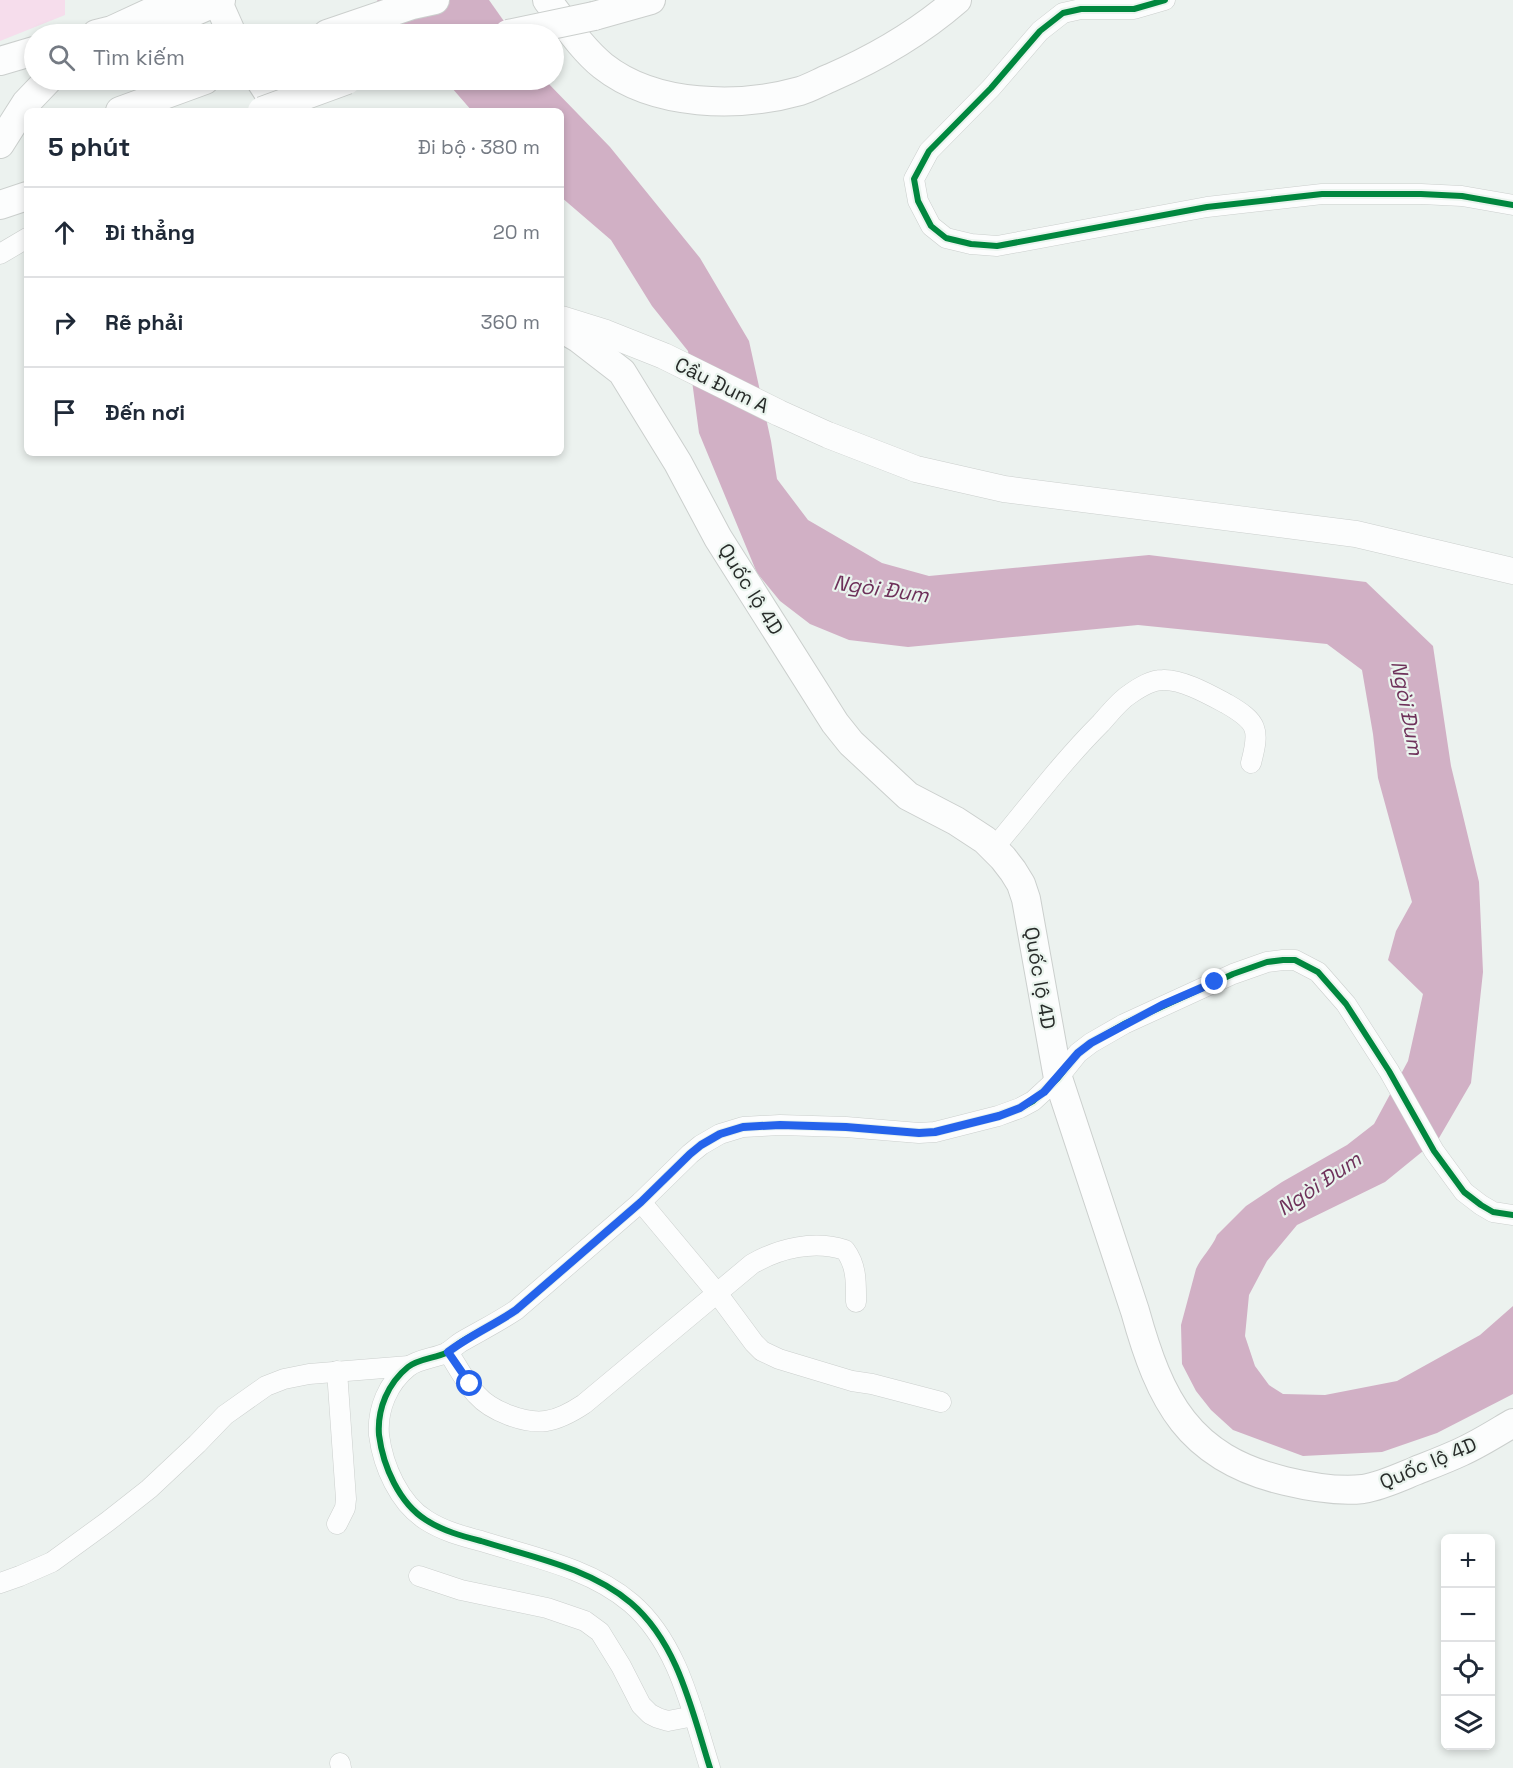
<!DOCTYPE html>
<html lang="vi">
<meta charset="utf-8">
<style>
:root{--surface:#fff;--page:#f2f2f3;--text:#1f2937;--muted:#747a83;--line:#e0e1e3}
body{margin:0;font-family:"Space Grotesk",sans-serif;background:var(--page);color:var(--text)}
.controls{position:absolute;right:18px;bottom:18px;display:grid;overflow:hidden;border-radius:9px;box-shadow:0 3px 9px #0003}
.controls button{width:54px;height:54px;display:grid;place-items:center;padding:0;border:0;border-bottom:2px solid var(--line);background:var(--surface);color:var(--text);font:30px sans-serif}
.stop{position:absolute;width:18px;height:18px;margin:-14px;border:4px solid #2563eb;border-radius:50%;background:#fff}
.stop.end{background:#2563eb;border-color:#fff;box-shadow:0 2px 6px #0008}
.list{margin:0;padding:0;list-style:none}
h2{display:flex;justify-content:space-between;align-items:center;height:78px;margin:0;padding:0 24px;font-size:26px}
h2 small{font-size:20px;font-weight:400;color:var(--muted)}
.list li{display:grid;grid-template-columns:39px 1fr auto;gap:18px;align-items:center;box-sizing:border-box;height:90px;padding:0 24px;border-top:2px solid var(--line)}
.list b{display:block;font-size:22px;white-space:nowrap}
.list em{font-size:20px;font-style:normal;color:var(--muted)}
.icon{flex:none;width:33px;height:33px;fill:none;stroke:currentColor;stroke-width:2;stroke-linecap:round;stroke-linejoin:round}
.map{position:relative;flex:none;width:1513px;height:1768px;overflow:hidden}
.search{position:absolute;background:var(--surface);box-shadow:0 3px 9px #0003;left:24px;top:24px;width:540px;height:66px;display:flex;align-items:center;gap:15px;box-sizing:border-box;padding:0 21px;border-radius:33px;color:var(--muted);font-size:22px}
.panel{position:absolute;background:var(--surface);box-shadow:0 3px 9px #0003;left:24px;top:108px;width:540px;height:348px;border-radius:9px}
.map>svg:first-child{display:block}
.green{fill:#f6ddec}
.water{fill:#d1b0c5}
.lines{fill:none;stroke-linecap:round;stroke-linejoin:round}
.minor-casing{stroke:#cbcfcd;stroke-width:21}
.major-casing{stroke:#cbcfcd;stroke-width:27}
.highway-casing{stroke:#cbcfcd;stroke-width:30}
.minor{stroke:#fcfdfd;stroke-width:20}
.major{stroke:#fcfdfd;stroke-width:26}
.highway{stroke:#fcfdfd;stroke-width:28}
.highway-bridge-casing{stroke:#cbcfcd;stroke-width:30;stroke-linecap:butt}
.highway-bridge{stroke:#fcfdfd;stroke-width:28}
.cycleway-casing{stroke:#eaf4ee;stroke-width:10}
.cycleway{stroke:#00873e;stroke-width:6}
.route{stroke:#2563eb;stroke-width:8}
.labels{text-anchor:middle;stroke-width:4.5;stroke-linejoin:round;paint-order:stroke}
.street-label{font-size:20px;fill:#282c2a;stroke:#eaf4ee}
.water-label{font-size:21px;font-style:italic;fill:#6e315a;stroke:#eaf4ee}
</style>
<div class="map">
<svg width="1513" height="1768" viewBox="0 0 1513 1768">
<rect width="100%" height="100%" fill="#ecf2ef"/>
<!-- green -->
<path class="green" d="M0 0H65V15L0 41Z"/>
<!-- water -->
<g class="water">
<path d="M377 0H489L513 34H406Z"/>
<path d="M445 80H545L610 147 700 258 749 341 771 441 777 479 808 520 882 563 929 576 1149 555 1366 582 1433 646 1451 766 1479 882 1483 972 1471 1083 1439 1138 1385 1182 1297 1225 1267 1261 1249 1295 1245 1336 1255 1366 1269 1385 1283 1394 1325 1395 1397 1381 1480 1335 1513 1306V1394L1437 1433 1382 1452 1303 1456 1233 1430 1211 1410 1196 1391 1182 1364 1181 1325 1196 1269C1201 1257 1212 1248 1217 1235L1246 1206 1282 1182 1347 1145 1374 1124 1408 1061 1423 994 1388 960 1396 931 1412 902 1378 778 1373 734 1362 670 1327 644 1138 625 908 647 849 640 810 624 780 601 757 573 699 433 688 351 652 306 611 240 561 197V111H472Z"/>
</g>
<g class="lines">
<!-- minor casing -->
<g class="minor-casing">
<g id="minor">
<path d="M1165 0 1134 9H1081L1063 13 1040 31 991 88 929 151 914 179 918 201 931 226 946 238 971 244 997 246 1207 207 1322 194H1421L1462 196 1513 205"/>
<path d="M0 254 27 238"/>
<path d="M994 848C1029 806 1062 762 1101 723 1110 713 1119 701 1130 694 1140 687 1151 680 1163 680 1182 679 1210 695 1227 704 1258 722 1260 729 1251 763"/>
<path d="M641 1202 717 1293 754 1343 762 1351 779 1359 852 1381 872 1384 941 1402"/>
<path d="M448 1352C456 1364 467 1385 477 1395 491 1411 525 1424 546 1421 560 1419 572 1412 584 1404L752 1264C780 1248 814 1240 845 1250 857 1266 856 1283 856 1302"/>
<path d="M337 1524 345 1508 346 1499 337 1371"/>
<path d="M419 1576 461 1590 547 1608 585 1621 600 1632 621 1666 641 1705 650 1714 658 1718 668 1721 694 1716"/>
<path d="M0 1583 20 1576 52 1562 107 1522 149 1489 197 1444 225 1415 266 1386 284 1379 309 1374 409 1366"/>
<path d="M340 1763 341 1768"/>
<path d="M710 1768C692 1711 678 1643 631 1603 590 1568 532 1557 481 1541 462 1536 443 1531 426 1520 399 1503 383 1466 379 1435 377 1409 388 1383 408 1367 418 1359 435 1358 446 1353 452 1350 456 1345 461 1342 480 1331 498 1322 516 1310L641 1202 690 1154 701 1145 720 1134 743 1127 780 1125 846 1127 919 1133 935 1132 998 1116 1020 1108 1033 1101 1058 1078 1078 1053 1091 1043 1124 1024 1233 974 1267 962 1283 960H1295L1318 972 1346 1004 1389 1071 1434 1151 1464 1192 1481 1205 1493 1212 1513 1215"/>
</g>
</g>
<!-- major casing -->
<g class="major-casing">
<path id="major" d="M561 319 606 333 664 356 779 413 828 435 916 469 1004 489 1356 534 1513 571"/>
</g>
<!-- highway casing -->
<g class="highway-casing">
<g id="highway">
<path d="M217 0 232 34"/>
<path d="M547 0C565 23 581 48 603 66 655 107 739 108 800 91 810 88 820 82 830 78 876 58 919 33 957 0"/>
<path d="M594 16 651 0"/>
<path d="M155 29 221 0"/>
<path d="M96 34 112 30 177 0"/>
<path d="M327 34 412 5 435 0"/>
<path d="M0 61 34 51"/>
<path d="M260 80 280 111"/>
<path d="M120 111 205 80"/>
<path d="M0 144 26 103 48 80"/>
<path d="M0 205 27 196"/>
<path d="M561 328 578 338 622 372 678 463 718 538 835 723 851 743 908 796 956 821 985 840 1003 858 1013 871 1021 884 1026 899 1058 1078 1135 1311C1160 1401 1188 1458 1285 1481 1310 1487 1337 1492 1363 1489 1381 1486 1398 1478 1415 1471 1430 1465 1446 1459 1461 1452 1479 1444 1496 1433 1513 1423"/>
</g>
</g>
<!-- minor -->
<use href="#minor" class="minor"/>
<!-- major -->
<use href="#major" class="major"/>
<!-- highway -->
<use href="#highway" class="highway"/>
<!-- highway-bridge casing -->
<g class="highway-bridge-casing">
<g id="highway-bridge">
<path d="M508 34 594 16"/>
<path d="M262 111 347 80"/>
</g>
</g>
<!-- highway-bridge -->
<use href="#highway-bridge" class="highway-bridge"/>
<!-- cycleway casing -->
<g class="cycleway-casing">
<g id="cycleway">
<path d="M1165 0 1134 9H1081L1063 13 1040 31 991 88 929 151 914 179 918 201 931 226 946 238 971 244 997 246 1207 207 1322 194H1421L1462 196 1513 205"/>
<path d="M710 1768C692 1711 678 1643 631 1603 590 1568 532 1557 481 1541 462 1536 443 1531 426 1520 399 1503 383 1466 379 1435 377 1409 388 1383 408 1367 418 1359 435 1358 446 1353 452 1350 456 1345 461 1342 480 1331 498 1322 516 1310L641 1202 690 1154 701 1145 720 1134 743 1127 780 1125 846 1127 919 1133 935 1132 998 1116 1020 1108 1033 1101 1058 1078 1078 1053 1091 1043 1124 1024 1233 974 1267 962 1283 960H1295L1318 972 1346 1004 1389 1071 1434 1151 1464 1192 1481 1205 1493 1212 1513 1215"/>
</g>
</g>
<!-- cycleway -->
<use href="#cycleway" class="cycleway"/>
</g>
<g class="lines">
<!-- route -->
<path class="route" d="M470 1384 448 1352C469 1336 494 1325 516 1310L641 1202 690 1154 701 1145 720 1134 743 1127 780 1125 846 1127 919 1133 935 1132 999 1116 1020 1108 1044 1092 1078 1053 1091 1043 1162 1005 1215 982"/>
</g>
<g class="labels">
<!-- street labels -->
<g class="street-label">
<text transform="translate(722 385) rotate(26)" y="7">Cầu Đum A</text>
<text transform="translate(751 589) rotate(58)" y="7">Quốc lộ 4D</text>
<text transform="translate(1040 978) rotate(80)" y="7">Quốc lộ 4D</text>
<text transform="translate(1428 1463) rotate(-23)" y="7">Quốc lộ 4D</text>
</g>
<!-- water labels -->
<g class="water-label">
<text transform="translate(881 589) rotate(8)" y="7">Ngòi Đum</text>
<text transform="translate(1407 708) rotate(79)" y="7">Ngòi Đum</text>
<text transform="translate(1319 1184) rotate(-34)" y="7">Ngòi Đum</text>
</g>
</g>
</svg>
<div class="controls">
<button>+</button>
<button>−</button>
<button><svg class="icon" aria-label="locate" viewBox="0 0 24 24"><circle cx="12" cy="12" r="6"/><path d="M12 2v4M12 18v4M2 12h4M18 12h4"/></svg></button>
<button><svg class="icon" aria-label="layers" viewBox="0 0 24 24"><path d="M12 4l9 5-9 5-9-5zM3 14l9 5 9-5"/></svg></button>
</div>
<div class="stop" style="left:470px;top:1384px"></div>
<div class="stop end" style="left:1215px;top:982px"></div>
<div class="search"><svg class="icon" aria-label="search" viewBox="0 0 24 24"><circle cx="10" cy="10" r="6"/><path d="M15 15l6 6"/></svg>Tìm kiếm</div>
<section class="panel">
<h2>5 phút<small>Đi bộ · 380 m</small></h2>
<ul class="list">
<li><svg class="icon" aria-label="ahead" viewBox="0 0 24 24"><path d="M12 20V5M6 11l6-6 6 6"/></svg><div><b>Đi thẳng</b></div><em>20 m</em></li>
<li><svg class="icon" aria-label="right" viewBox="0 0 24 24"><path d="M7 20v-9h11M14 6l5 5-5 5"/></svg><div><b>Rẽ phải</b></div><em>360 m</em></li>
<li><svg class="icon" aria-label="arrive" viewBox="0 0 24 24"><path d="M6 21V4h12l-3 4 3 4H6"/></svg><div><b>Đến nơi</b></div></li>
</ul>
</section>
</div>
